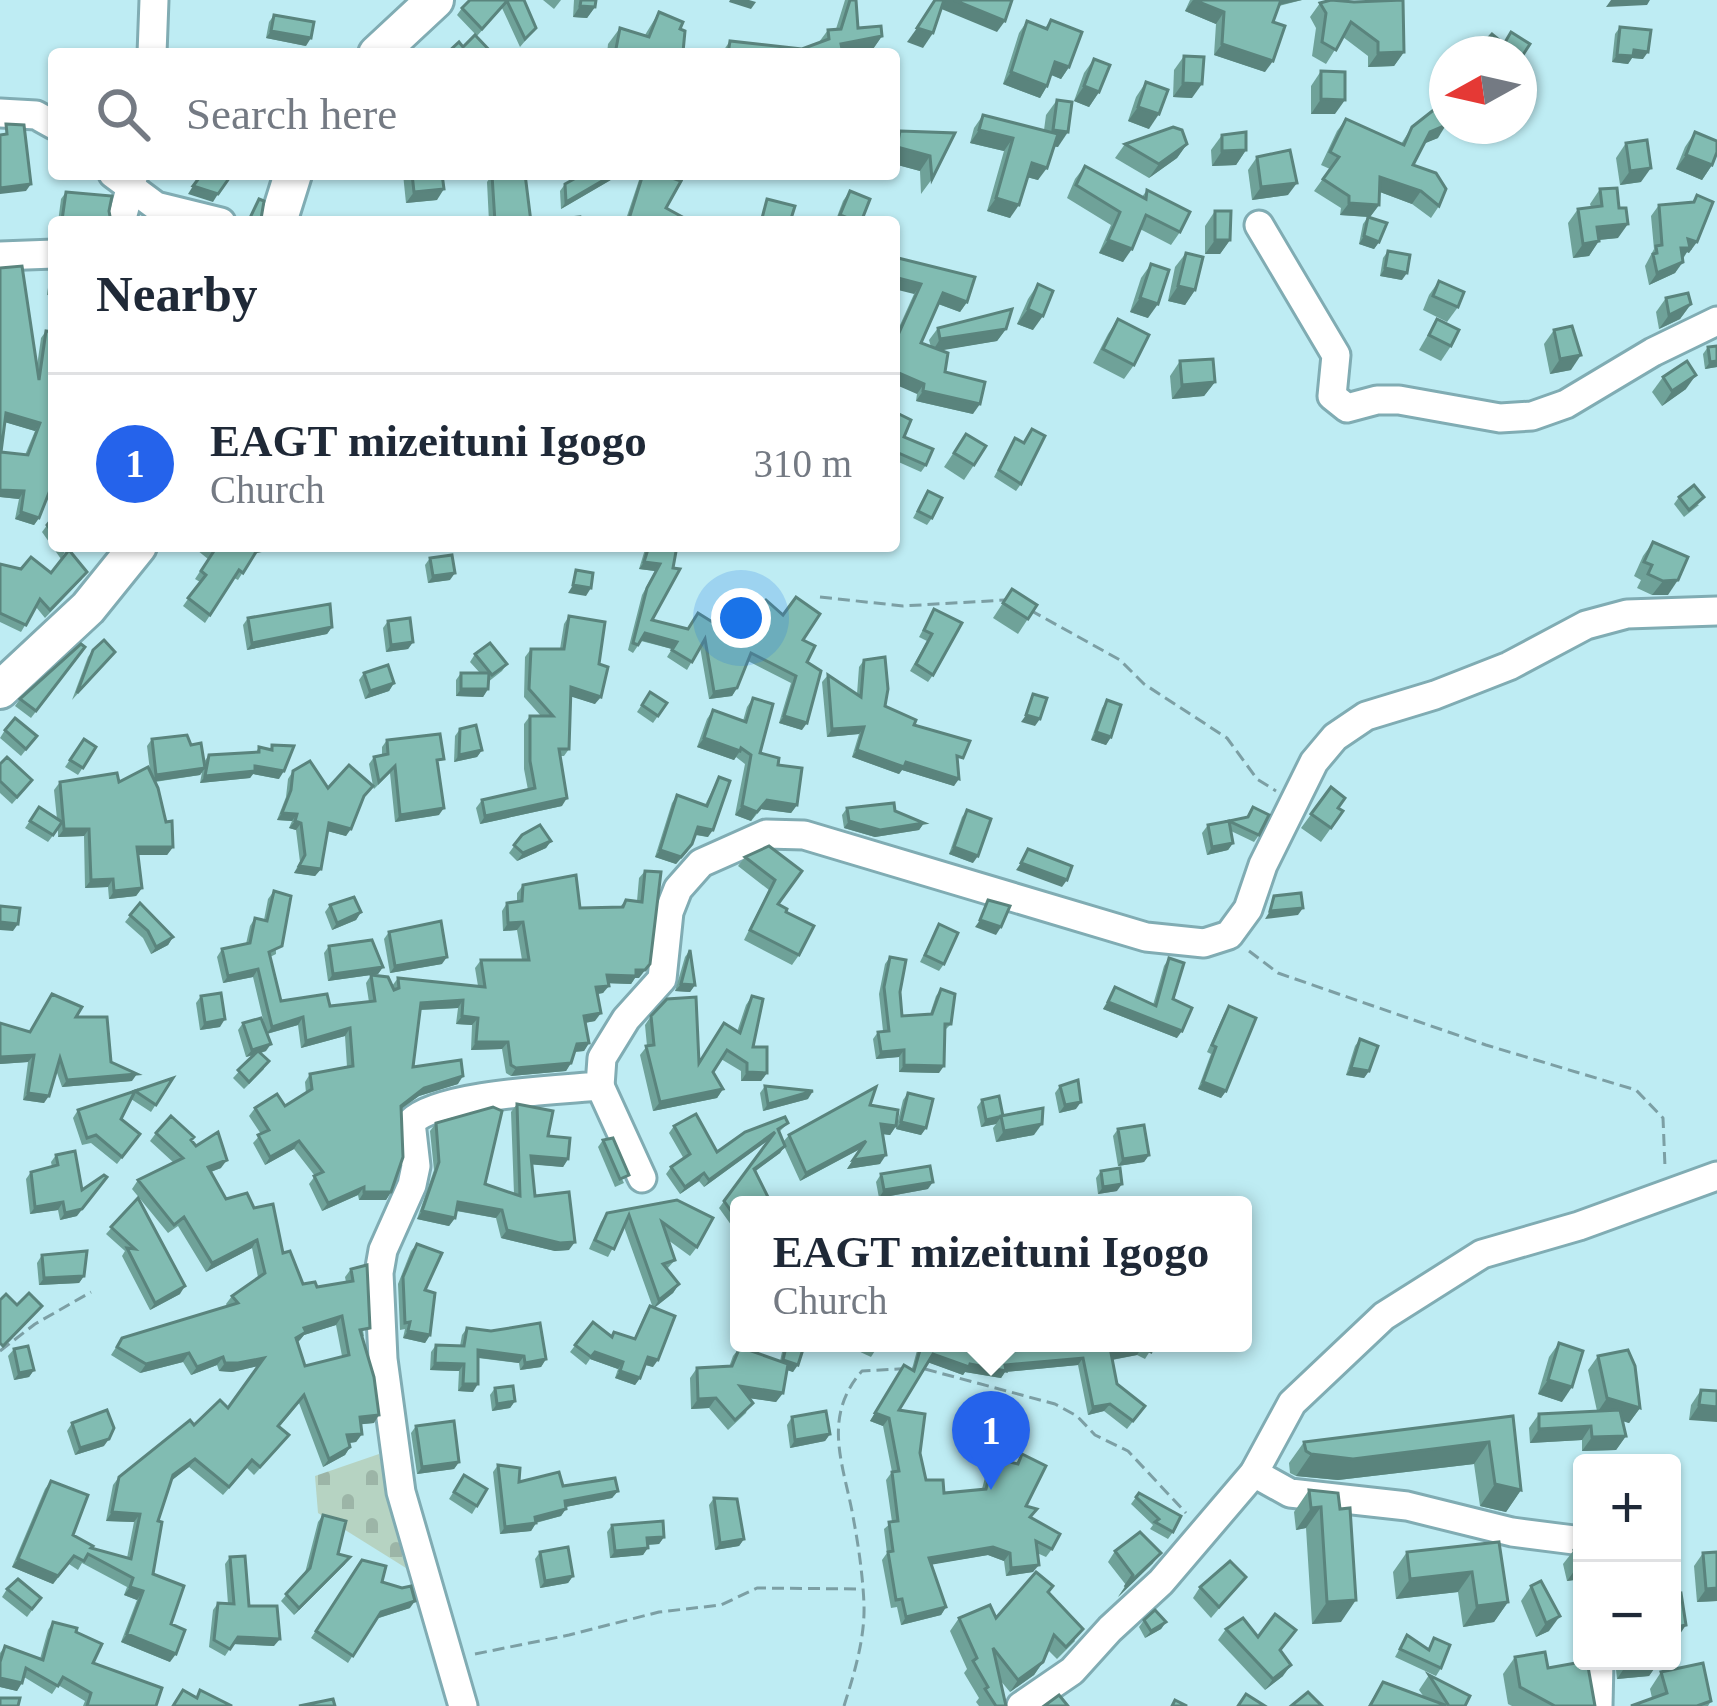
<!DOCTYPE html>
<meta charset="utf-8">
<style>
:root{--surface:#fff;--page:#f6f6f7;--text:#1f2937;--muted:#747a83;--line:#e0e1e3;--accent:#2563eb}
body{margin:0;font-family:"Times New Roman",serif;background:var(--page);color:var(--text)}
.controls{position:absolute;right:36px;bottom:36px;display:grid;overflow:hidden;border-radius:12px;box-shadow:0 3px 9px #0004}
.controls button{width:108px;height:108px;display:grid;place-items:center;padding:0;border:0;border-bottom:3px solid var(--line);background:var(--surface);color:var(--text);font:60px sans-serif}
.compass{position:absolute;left:1429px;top:36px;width:108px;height:108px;border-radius:50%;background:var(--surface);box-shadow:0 3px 9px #0004;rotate:262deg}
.you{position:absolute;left:741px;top:618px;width:42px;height:42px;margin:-30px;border:9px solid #fff;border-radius:50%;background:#1a73e8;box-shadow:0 0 0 18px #1a73e833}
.badge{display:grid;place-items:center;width:78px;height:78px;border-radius:50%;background:var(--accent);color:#fff;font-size:39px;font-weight:700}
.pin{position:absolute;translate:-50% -99px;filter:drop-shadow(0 3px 6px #0008)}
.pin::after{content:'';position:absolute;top:63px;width:42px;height:36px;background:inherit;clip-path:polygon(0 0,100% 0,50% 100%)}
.popup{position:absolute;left:730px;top:1196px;width:522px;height:156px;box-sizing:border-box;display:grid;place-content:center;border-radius:12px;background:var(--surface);filter:drop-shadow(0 3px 9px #0005);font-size:39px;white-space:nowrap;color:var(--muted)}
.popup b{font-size:45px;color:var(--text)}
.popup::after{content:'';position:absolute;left:50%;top:100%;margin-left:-24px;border:24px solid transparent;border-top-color:var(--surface)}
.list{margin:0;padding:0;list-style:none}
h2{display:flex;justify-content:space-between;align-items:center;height:156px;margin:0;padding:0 48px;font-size:51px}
h2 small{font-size:39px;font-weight:400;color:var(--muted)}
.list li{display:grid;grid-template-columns:78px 1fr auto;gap:36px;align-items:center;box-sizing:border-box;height:180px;padding:0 48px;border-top:3px solid var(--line)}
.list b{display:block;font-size:45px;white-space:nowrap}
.list p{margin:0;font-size:39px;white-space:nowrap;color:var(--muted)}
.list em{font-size:39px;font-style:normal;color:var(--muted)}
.icon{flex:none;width:66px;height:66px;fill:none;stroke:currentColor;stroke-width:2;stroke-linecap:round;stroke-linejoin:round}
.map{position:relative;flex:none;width:1717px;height:1706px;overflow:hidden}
.search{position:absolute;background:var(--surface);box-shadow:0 3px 9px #0004;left:48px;top:48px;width:852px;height:132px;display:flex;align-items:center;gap:30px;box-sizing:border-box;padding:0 42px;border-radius:12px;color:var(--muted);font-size:45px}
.panel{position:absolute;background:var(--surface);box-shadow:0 3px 9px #0004;left:48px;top:216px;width:852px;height:336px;border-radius:12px}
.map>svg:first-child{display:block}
.cemetery{fill:url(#cemetery-stones)}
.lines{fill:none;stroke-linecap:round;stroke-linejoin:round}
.minor-casing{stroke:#80acb3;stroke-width:33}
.major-casing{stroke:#80acb3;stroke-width:42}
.path{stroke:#7c9fa4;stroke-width:3;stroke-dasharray:12 6;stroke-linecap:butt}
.minor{stroke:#fff;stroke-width:27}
.major{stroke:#fff;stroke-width:36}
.wall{fill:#6fa299;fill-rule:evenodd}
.shaded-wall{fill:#5a847d}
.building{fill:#81bcb2;stroke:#5a847d;stroke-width:3;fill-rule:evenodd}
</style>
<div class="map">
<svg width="1717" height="1706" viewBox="0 0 1717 1706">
<defs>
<pattern id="cemetery-stones" width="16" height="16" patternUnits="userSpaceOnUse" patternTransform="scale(3)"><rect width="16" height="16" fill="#b6d3c2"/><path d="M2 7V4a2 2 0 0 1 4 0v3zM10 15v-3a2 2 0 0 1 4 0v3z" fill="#9cb5a7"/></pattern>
</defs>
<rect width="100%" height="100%" fill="#beecf3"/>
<!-- cemetery -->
<path class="cemetery" d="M379 1454 406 1568 318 1513 315 1476Z"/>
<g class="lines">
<!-- minor casing -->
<g class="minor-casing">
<g id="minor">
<path d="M152 54 154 0"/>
<path d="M0 113 36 115 54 125"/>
<path d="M113 174 156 206 221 222"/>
<path d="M121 222 134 174"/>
<path d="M1259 225 1336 355 1332 396 1347 408 1377 400H1399L1500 418 1532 416 1566 404 1653 352 1717 321"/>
<path d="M0 256 54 254"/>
<path d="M600 1086 642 1178"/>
<path d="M1254 1473 1290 1493 1407 1506 1512 1532 1582 1541"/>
<path d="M463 1706 401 1492 383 1359 379 1273 383 1250 412 1185 416 1166 411 1122C439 1094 558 1090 600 1086L602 1058 626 1019 662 979 669 912 678 889 701 863 766 834 804 835 1146 937 1204 943 1229 935 1248 909 1263 865 1314 762 1335 737 1366 716 1435 695 1509 666 1586 625 1627 614 1717 611"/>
<path d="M1021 1706 1072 1671 1110 1629 1161 1582 1254 1473 1292 1403 1384 1316 1482 1254 1579 1226 1717 1176"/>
<path d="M1598 1706 1599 1661"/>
</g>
</g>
<!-- major casing -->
<g class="major-casing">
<g id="major">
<path d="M377 54 435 0"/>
<path d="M278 222 293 174"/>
<path d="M0 690 88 608 138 546"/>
</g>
</g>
<!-- path -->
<g class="path">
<path d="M820 597 903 606 1005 600"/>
<path d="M1030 610 1120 660 1144 684 1227 738 1257 779 1276 791"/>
<path d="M1249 951 1278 973 1486 1045 1636 1090 1663 1118 1665 1167"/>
<path d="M0 1351 35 1324 91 1292"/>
<path d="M925 1369 1055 1404 1077 1416 1095 1435 1128 1451 1186 1513"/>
<path d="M475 1654 569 1635 659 1612 721 1605 757 1588 862 1589"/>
<path d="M844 1706C854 1674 865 1639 864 1605 863 1578 859 1549 854 1522 845 1467 820 1419 862 1371L915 1368"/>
</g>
<!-- minor -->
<use href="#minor" class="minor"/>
<!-- major -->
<use href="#major" class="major"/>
</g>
<!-- wall -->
<g class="wall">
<path d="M524 0 536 28 520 47 502 8 477 36 457 15 462 8Z"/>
<path d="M543 0H561L554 9Z"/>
<path d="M574 0H596L595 7 587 18 573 17Z"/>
<path d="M845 0H856L858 28 882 36 873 49 849 54H721L730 41 802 49 819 42 828 30 836 29Z"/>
<path d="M1190 0H1302L1279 6 1273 22 1265 72 1214 55 1216 24 1185 11Z"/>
<path d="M1320 3 1404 52 1394 66 1368 67V56L1343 37 1326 64 1312 56 1316 28 1310 17Z"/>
<path d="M659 12 680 29 683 52 686 54H607L608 44 620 28 645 35Z"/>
<path d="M274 15 306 46 266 38 269 22Z"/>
<path d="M1051 20 1069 67 1061 79 1051 75 1047 86 1040 98 1003 84 1019 33 1027 21 1045 28Z"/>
<path d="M1620 27 1643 59 1632 58 1628 64 1612 62 1615 34Z"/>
<path d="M1184 56 1192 98 1173 97 1174 70Z"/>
<path d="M1094 59 1099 92 1089 107 1074 101 1084 73Z"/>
<path d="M1321 71 1335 114H1311V86Z"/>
<path d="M1146 82 1149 129 1128 121 1136 97Z"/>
<path d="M1057 100 1058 147 1054 146 1038 180 1027 177 1010 218 987 211 1004 151 970 143 974 128 983 115 1044 130 1046 115Z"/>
<path d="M1346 119 1401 144 1412 127 1438 138 1424 143 1413 165 1439 206 1431 218 1412 204 1380 192 1379 205 1370 217 1379 242 1374 249 1359 244 1363 224 1368 217 1340 215 1341 208 1314 191 1330 169 1321 165 1337 131Z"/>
<path d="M900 131 955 133 932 179 921 194 920 171 894 164V140Z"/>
<path d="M1695 132 1712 165 1702 180 1676 169 1685 147Z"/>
<path d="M1222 135 1246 150 1236 165 1212 166 1211 150Z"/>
<path d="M1626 143 1641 182 1620 185 1616 158Z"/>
<path d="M1125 144H1187L1177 158 1149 178 1115 158Z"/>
<path d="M1257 157 1288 195 1252 200 1248 170Z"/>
<path d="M1085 166 1142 197 1147 190 1180 232 1171 245 1140 229 1123 262 1099 253 1111 225 1067 198 1075 179Z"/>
<path d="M403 174H442L437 200 406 203Z"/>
<path d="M583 174H621L561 209 560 191 565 184Z"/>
<path d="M641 174H660L676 179V174H686L666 208 688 220 711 222H625Z"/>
<path d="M492 175 531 222H581H489L487 182Z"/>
<path d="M1600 189 1619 208 1618 238 1599 240 1589 256 1573 258 1568 223 1578 209 1591 207 1590 204Z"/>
<path d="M850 191 861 222H835L843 201Z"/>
<path d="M66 192 109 211 111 222H58L61 199Z"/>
<path d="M1697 195 1689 253 1687 252 1675 273 1649 285 1645 266 1654 249 1651 216 1659 205 1692 202Z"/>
<path d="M1215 211 1230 240 1220 254H1205V226Z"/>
<path d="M1388 251 1402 280 1380 276 1383 258Z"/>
<path d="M1186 253 1195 290 1185 305 1168 301 1175 267Z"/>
<path d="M894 257 967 302 960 312 938 304 921 343 931 347 929 340 938 328 1006 329 997 341 940 350 945 372 973 414 916 401 917 394 896 334 914 294Z"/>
<path d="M1151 264 1148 318 1130 312 1141 278Z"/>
<path d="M54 267V296L47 295 50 272Z"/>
<path d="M0 268 37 366 41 338 46 331 39 518 34 525 15 519 19 499 0 497ZM5 422 35 431 25 455 1 452Z"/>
<path d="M1439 281 1458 307 1447 322 1423 310 1429 295Z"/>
<path d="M1038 284 1033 330 1017 324 1028 299Z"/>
<path d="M1666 298 1691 304 1680 319 1659 329 1656 312Z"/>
<path d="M1118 319 1134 365 1124 379 1093 363 1108 334Z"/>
<path d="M1437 319 1451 346 1441 361 1419 350Z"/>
<path d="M1554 330 1571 370 1550 374 1544 344Z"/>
<path d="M1708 347 1717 367 1705 369 1703 354Z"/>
<path d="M1180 361 1215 382 1204 396 1172 399 1170 376Z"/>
<path d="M1663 377 1686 389 1662 406 1652 392Z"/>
<path d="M897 413 904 437 926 465 921 472 894 460V418Z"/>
<path d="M1032 429 1021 484 1016 491 994 477 1015 438 1023 442Z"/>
<path d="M966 434 974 465 964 480 944 467Z"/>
<path d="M928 491 932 518 927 525 913 518Z"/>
<path d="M1679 497 1699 505 1684 517 1674 504Z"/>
<path d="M54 516V546H68L61 559 42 532Z"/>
<path d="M1653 542 1668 595H1652L1637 588 1641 580 1634 576 1643 556Z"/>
<path d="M192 546H271L267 551 255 553 238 580 234 578 205 623 183 606 200 582 195 579 208 559Z"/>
<path d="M646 546H677L652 620 687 629 730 633 723 605 728 597 803 640 807 662 802 730 779 723 791 683 748 661 737 688 732 696 709 699 700 647 687 670 667 657 672 649 641 641 633 653 628 650 642 595 655 571 639 569Z"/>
<path d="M430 558 450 580 428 583 425 565Z"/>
<path d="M0 564 21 569 82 579 45 618 36 607 21 632 0 622Z"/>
<path d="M1012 589 1037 605 1018 634 993 618Z"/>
<path d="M934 609 933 675 928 682 910 671 927 641 919 637Z"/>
<path d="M569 616 599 664 595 704 571 696 569 749 564 756H560L562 806 480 824 476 808 482 800 528 790 524 769V724L530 716H541L524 697 525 657 531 649H560L564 624Z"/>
<path d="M248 618 332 627 327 634 247 650 243 625Z"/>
<path d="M388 621 413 642 408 649 386 652 383 628Z"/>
<path d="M85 647 31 718 15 706 20 699Z"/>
<path d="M93 650 115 652 72 700 88 657Z"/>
<path d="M475 654 507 664 502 671 488 682V689L483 697 456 696V680L461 673H480L470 662Z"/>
<path d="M864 660 885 706 914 725 958 765 954 786 902 770 899 774 852 757 859 734 827 737 822 682 828 675 857 694 859 667Z"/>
<path d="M364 673 394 683 389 691 365 699 359 680Z"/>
<path d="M650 692 667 703 653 723 637 712Z"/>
<path d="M753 698 760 753 778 765 797 805 791 813 761 809 751 821 735 815 745 764 736 757 734 760 697 747 707 719 713 710 743 721 747 707Z"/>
<path d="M1107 700 1111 737 1106 745 1091 740 1102 708Z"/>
<path d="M460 729 482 750 477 757 454 762 455 736Z"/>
<path d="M5 730 37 736 21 756 0 738Z"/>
<path d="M84 739 96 747 78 775 65 767Z"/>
<path d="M152 739 191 745 204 762 209 755 256 752 259 747 270 749 272 745 279 779 253 774 250 778 200 783 202 772 200 775 155 782 173 847 167 855H138L142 888 136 896 109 899 108 887 85 888 84 836 58 837V829L48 842 25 828 39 807 57 819 54 790 60 782H119L150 771 147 746Z"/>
<path d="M387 740 438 766 439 815 395 822 390 773 374 789 373 787 362 799 346 836 327 831 321 869 315 876 294 873 300 862 296 830 289 828 292 821 277 820 286 797 288 779 293 771 328 788 373 786 369 764 374 757 382 755V747Z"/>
<path d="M0 764 27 787 12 804 0 793Z"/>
<path d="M719 777 708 837 695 835 687 852 676 864 655 857 672 803 677 795 705 805Z"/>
<path d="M1331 787 1338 808 1343 811 1321 842 1301 828Z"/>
<path d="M1253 807 1259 835 1254 842 1231 831 1233 843 1228 850 1207 855 1202 833 1208 825 1246 818Z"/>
<path d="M847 808 895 811 924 823 919 830 875 837 844 828 842 815Z"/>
<path d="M967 810 973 863 949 854 962 817Z"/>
<path d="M522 835 551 841 546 848 517 861 509 853Z"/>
<path d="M745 857 802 871 778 904 786 912 799 955 792 965 744 940 769 890 738 866Z"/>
<path d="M645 871 639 978H635L631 984 608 983 603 993 597 994 595 1021 585 1023 589 1043 584 1051 575 1052 571 1063 566 1071 511 1076 506 1073 502 1049 471 1050 472 1025 456 1024 458 1008 420 1010 413 1067 458 1084 419 1096 401 1109 391 1192 386 1200H359L358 1195 322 1211 309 1184 315 1176 294 1149 265 1165 253 1143 261 1134 249 1116 255 1108 285 1106 306 1093 305 1082 310 1074 347 1067 345 1036 301 1048 298 1025 267 1034 266 1051 261 1053 264 1069 244 1089 233 1078 254 1055 246 1057 238 1030 243 1023 265 1028 253 977 223 983 217 957 222 949 246 944 250 926 255 918 264 920 268 899 274 891 276 954 270 957 281 1001 330 1006 369 1002 366 983 371 975 392 986 398 978 478 986 475 968 481 960H522L517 930 503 931 502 911 507 903 517 902V893L523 885 580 908 620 907 626 900 637 901 639 878Z"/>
<path d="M140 903 173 937 168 945 151 954 143 938 125 922Z"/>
<path d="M330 905 361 912 356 920 332 930 325 912Z"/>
<path d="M939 924 944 964 939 971 920 962Z"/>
<path d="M389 932 442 964 390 973 384 939Z"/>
<path d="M329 946 383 967 378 974 328 981 324 953Z"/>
<path d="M690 950 695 985 690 992 675 991 685 957Z"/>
<path d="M890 957 900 992 902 1016 930 1014 936 996 941 989 951 1024 944 1031 939 1073 899 1072V1057L876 1059 873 1039 878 1032 883 1031 879 994 885 964Z"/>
<path d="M1169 958 1177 1038 1103 1009 1115 987 1153 1005 1164 966Z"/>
<path d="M201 996 220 1027 200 1030 196 1003Z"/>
<path d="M752 996 753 1047 767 1073 761 1081H741V1071L721 1059 713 1072 723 1089 717 1098 653 1111 640 1055 647 1046 645 1025 651 1016 699 1062 737 1032 746 1005Z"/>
<path d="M1229 1006 1226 1091 1221 1098 1198 1089 1211 1054 1207 1052 1224 1014Z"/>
<path d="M76 1017 111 1062 132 1081 62 1087 56 1070 44 1103 23 1100 28 1062 0 1064V1023L29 1032Z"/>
<path d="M1360 1039 1369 1071 1364 1078 1346 1075 1355 1046Z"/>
<path d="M173 1078 151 1112 131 1099 121 1119 140 1134 117 1164 91 1143 82 1145 73 1118 78 1110Z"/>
<path d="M765 1086 808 1099 763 1111 760 1093Z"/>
<path d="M1060 1086 1076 1109 1059 1113 1055 1093Z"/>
<path d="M908 1093 926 1128 921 1135 896 1129 903 1100Z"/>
<path d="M982 1100 1003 1116 1034 1135 996 1142 993 1128 996 1124 981 1127 977 1107Z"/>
<path d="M517 1104 568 1159 563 1167 532 1164 535 1196 569 1250 555 1251 501 1238 496 1218 456 1211 455 1218 449 1226 417 1219 434 1170 430 1131 436 1123 485 1184 514 1194 511 1112Z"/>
<path d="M870 1105 896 1126 890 1135 883 1134 880 1164 847 1169 860 1149 800 1181 784 1146 780 1153 755 1171 739 1205V1236L719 1208 770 1139 704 1187 699 1181 680 1194 666 1174 671 1167 684 1159 669 1133 674 1126 717 1152 788 1123 779 1132 783 1142 789 1135Z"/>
<path d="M1118 1129 1149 1155 1144 1162 1118 1166 1113 1136Z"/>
<path d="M156 1133 191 1140 221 1168 211 1172 226 1199 254 1208 303 1284 317 1287 346 1282 345 1277 351 1269 364 1336 362 1337 374 1423 361 1424 362 1434 356 1442 349 1443 350 1447 345 1455 323 1467 299 1403 279 1427 283 1443 254 1475 247 1468 223 1495 189 1467 172 1480 158 1521 153 1574 171 1624 170 1662 121 1642 137 1600 124 1595 127 1587 82 1563 78 1570 69 1564 53 1584 12 1567 45 1489 51 1481 73 1535 91 1548 127 1558 134 1522 106 1521 113 1485 119 1477 194 1425 228 1408 258 1366 232 1372 219 1371 217 1365 191 1375 183 1362 140 1373 111 1355 122 1338 227 1306 226 1304 232 1296 258 1277 252 1248 206 1272 178 1226 168 1233 132 1189 138 1180 174 1163 150 1141ZM336 1325 342 1356 305 1366 298 1342 304 1335Z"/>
<path d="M603 1140 624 1183 615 1187 598 1147Z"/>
<path d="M56 1155 77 1216 60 1220 58 1210 30 1214 26 1179 31 1172 52 1167 51 1162Z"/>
<path d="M1101 1171 1117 1191 1098 1194 1096 1178Z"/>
<path d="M881 1174 928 1189 879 1198 876 1182Z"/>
<path d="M138 1198 180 1294 150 1310 122 1256 125 1251 106 1234Z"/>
<path d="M677 1200 697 1247 690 1256 668 1240 675 1260 667 1269 679 1284 673 1293 654 1308 653 1367 645 1365 640 1378 635 1385 615 1378 618 1369 590 1359 586 1365 570 1352 593 1322 611 1336 614 1332 634 1339 645 1314 650 1306 653 1308 624 1227 608 1257 589 1249 601 1222 607 1213Z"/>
<path d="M417 1244 430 1335 425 1343 403 1338 405 1329 400 1330 398 1284 411 1251Z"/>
<path d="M739 1253V1288L735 1259Z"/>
<path d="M42 1255 84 1276 79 1283 39 1285 37 1263Z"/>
<path d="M467 1328 546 1359 541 1367 520 1370 519 1363 478 1358 473 1392 458 1391 459 1371 430 1370 431 1352 436 1345 460 1346 462 1335Z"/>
<path d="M784 1343H805L793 1372 787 1370 783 1393 776 1402 750 1398 746 1413 728 1430 709 1408 691 1409 690 1378 697 1368 729 1367 733 1356 740 1347 780 1361Z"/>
<path d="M841 1343H880L871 1357Z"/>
<path d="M919 1343H1020V1349L1155 1343 1145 1359 1137 1355 1112 1360 1117 1384 1145 1406 1127 1429 1104 1411 1088 1415 1078 1365 1005 1372 1001 1378 965 1372 963 1375 928 1362 899 1410 920 1453 926 1480 944 1493 982 1489 988 1466 994 1458 1016 1463 1022 1454 1026 1506 1031 1518 1052 1549 1046 1557 1037 1553 1033 1572 1006 1576 1004 1561 988 1555 932 1564 946 1607 941 1615 901 1625 897 1607 891 1608 882 1560 887 1553 884 1529 892 1522 886 1480 892 1472 883 1426 870 1421 904 1365 912 1369Z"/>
<path d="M1559 1343 1562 1402 1538 1394 1549 1357Z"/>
<path d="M14 1349 34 1370 29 1377 14 1380 8 1356Z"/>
<path d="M1598 1356 1640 1408 1629 1423 1623 1421 1626 1436 1616 1450 1582 1451V1440L1530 1443 1529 1428 1539 1414 1597 1411 1588 1370Z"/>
<path d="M495 1388 515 1401 510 1408 492 1411 490 1395Z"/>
<path d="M1701 1390 1717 1391 1689 1420 1691 1405Z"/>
<path d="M1513 1416 1521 1490 1506 1512 1480 1506 1474 1464 1338 1480 1296 1476 1290 1473 1289 1463 1304 1442Z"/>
<path d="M792 1417 830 1434 825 1441 790 1448 787 1425Z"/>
<path d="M72 1423 104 1446 75 1455 67 1431Z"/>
<path d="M416 1426 459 1462 454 1469 417 1474 411 1433Z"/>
<path d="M498 1465 519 1482 618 1491 612 1498 566 1507 561 1516 536 1523 531 1531 500 1534 493 1472Z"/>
<path d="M464 1475 487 1489 472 1514 449 1499Z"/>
<path d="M1309 1490 1338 1493 1341 1622 1312 1624 1306 1528 1296 1530 1294 1512Z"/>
<path d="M1139 1493 1173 1532 1168 1539 1150 1529 1153 1525 1131 1504Z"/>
<path d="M714 1498 744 1539 739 1546 715 1550 709 1505Z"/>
<path d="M323 1515 338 1554 345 1564 294 1615 281 1601 305 1573 318 1522Z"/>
<path d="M612 1525 664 1537 659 1544 648 1545 643 1555 610 1558 607 1532Z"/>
<path d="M1499 1542 1508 1602 1494 1622 1463 1627 1458 1592 1396 1599 1393 1572 1407 1552Z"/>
<path d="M1582 1548V1620H1577L1574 1580 1567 1581 1563 1564 1574 1550Z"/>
<path d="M1115 1551 1153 1563 1118 1597 1126 1585 1108 1562Z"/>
<path d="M540 1552 573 1576 568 1583 540 1588 535 1559Z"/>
<path d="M1703 1553 1717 1601 1697 1602 1694 1566Z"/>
<path d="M230 1557 249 1606 274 1646 233 1644 225 1656 209 1647 213 1610 218 1603 228 1604 225 1564Z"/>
<path d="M362 1560 410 1608 376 1619 348 1663 311 1638Z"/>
<path d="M1246 1577 1211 1618 1193 1598 1200 1587Z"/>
<path d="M1531 1586 1549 1631 1536 1637 1521 1601Z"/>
<path d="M7 1589 41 1598 27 1617 2 1597Z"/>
<path d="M1048 1593 1075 1641 1057 1659 1048 1650 1043 1662 1034 1675 1010 1692 1000 1680 1006 1706H979L976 1702 979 1698 964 1673 967 1669 950 1631 959 1618H996Z"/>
<path d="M1144 1620 1166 1622 1161 1629 1145 1638 1139 1627Z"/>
<path d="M53 1622 76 1632 93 1663 156 1706H83L85 1701 58 1685 52 1694 24 1677 17 1691 0 1687V1653L5 1646 40 1659 48 1630Z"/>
<path d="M1226 1629 1258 1637 1281 1651 1283 1676 1265 1690 1218 1640Z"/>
<path d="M1407 1635 1428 1649 1434 1638 1441 1668 1436 1676 1395 1657Z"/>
<path d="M1515 1657 1548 1668 1595 1706H1512L1508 1704 1503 1674Z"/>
<path d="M1615 1661H1659L1649 1676 1617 1679Z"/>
<path d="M1661 1672 1711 1701 1708 1706H1631L1652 1698 1650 1689Z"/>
<path d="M1429 1675 1465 1706H1368L1383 1682 1424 1697 1419 1690Z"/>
</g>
<!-- shaded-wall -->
<g class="shaded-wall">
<path d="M730 0H749L756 2 751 9 729 2Z"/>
<path d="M944 0H954L1005 21 997 32 939 8Z"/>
<path d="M1193 0 1224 12 1216 24 1185 11Z"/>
<path d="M1280 0H1302L1275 6Z"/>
<path d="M1611 0H1650L1647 5 1606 7Z"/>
<path d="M580 6 595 7 587 18 573 17Z"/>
<path d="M917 28 933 33 923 48 907 42Z"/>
<path d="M271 31 311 38 306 46 266 38Z"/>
<path d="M882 36 873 49 849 54H834L841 44Z"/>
<path d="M1222 44 1273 61 1265 72 1214 55Z"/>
<path d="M1634 50 1648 52 1643 59 1632 58 1628 64 1612 62 1617 55Z"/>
<path d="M1404 52 1394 66 1368 67 1378 53Z"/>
<path d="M1055 62 1069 67 1061 79 1047 73Z"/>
<path d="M1011 72 1047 86 1040 98 1003 84Z"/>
<path d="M1183 83 1202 84 1192 98 1173 97Z"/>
<path d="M1084 86 1099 92 1089 107 1074 101Z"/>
<path d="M1321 99 1345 100 1335 114H1311Z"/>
<path d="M1138 107 1159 114 1149 129 1128 121Z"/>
<path d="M1446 125 1438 138 1421 145 1430 132Z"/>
<path d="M979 130 1013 138 1004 151 970 143Z"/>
<path d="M1053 130 1068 132 1058 147 1043 145Z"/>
<path d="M1187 144 1177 158 1149 178 1159 164Z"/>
<path d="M897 147 930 156 920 171 894 164V152Z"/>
<path d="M1246 150 1236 165 1212 166 1222 151Z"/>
<path d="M1686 155 1712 165 1702 180 1676 169Z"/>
<path d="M1032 163 1047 168 1038 180 1023 176Z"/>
<path d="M1651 168 1641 182 1620 185 1630 171Z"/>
<path d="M614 174H621L561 209 566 202Z"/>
<path d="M1380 177 1421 191 1412 204 1372 189Z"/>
<path d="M1297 183 1288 195 1252 200 1261 187Z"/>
<path d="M31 184 26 191 0 194V188Z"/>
<path d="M193 186 218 194 213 202 188 194Z"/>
<path d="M444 189 437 200 406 203 414 192Z"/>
<path d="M996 198 1019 205 1010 218 987 211Z"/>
<path d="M1349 203 1379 205 1370 217 1340 215Z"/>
<path d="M1628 224 1618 238 1587 241 1597 227Z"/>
<path d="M1364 236 1379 242 1374 249 1359 244Z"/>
<path d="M1688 239 1697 242 1689 253 1687 252 1682 259 1673 260Z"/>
<path d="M1108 240 1132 249 1123 262 1099 253Z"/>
<path d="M1215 240H1230L1220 254H1205Z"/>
<path d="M1599 241 1589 256 1573 258 1583 244Z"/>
<path d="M1683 262 1675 273 1649 285 1657 273Z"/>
<path d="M1385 268 1407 273 1402 280 1380 276Z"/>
<path d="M894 277 921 284 914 294 894 289Z"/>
<path d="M1178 286 1195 290 1185 305 1168 301Z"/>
<path d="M943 293 967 302 960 312 936 303Z"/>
<path d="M1140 298 1158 304 1148 318 1130 312Z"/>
<path d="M1691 304 1680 319 1659 329 1669 315Z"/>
<path d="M1028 309 1043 316 1033 330 1017 324Z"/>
<path d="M1006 329 997 341 932 352 940 339Z"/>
<path d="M1581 355 1571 370 1550 374 1560 359Z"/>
<path d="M1717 361V367L1705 369 1710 362Z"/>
<path d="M894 371 924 384 917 394 894 384Z"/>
<path d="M1696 375 1686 389 1662 406 1672 391Z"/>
<path d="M1215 382 1204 396 1172 399 1182 385Z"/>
<path d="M923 391 980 404 973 414 916 401Z"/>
<path d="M6 413 40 423 35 431 1 421Z"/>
<path d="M0 490 24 491 19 499 0 497Z"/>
<path d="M21 512 39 518 34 525 15 519Z"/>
<path d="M261 546H271L267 551 246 555 251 547Z"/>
<path d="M399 546H423L421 549 395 550Z"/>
<path d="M644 562 660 564 655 571 639 569Z"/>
<path d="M455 573 450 580 428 583 433 576Z"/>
<path d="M1678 580 1668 595H1652L1663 581Z"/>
<path d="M573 585 591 588 586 596 568 593Z"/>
<path d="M332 627 327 634 247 650 252 643Z"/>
<path d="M645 633 677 642 672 649 640 640Z"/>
<path d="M413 642 408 649 386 652 391 645Z"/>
<path d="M394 683 389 691 365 699 370 691Z"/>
<path d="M571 687 601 697 595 704 566 695Z"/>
<path d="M737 688 732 696 709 699 714 692Z"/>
<path d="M461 689H488L483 697 456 696Z"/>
<path d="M1026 715 1040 719 1035 726 1021 722Z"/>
<path d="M784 716 807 723 802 730 779 723Z"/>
<path d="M864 727 859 734 827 737 832 729Z"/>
<path d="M1096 732 1111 737 1106 745 1091 740Z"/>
<path d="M704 738 740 751 734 760 697 747Z"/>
<path d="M482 750 477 757 454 762 459 755Z"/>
<path d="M857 750 906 762 959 779 954 786 902 770 899 774 852 757Z"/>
<path d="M255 766 284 771 279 779 253 774 250 778 200 783 205 776Z"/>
<path d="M205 768 200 775 151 782 156 775Z"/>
<path d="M567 798 562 806 480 824 485 816Z"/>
<path d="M767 800 797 805 791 813 761 809Z"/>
<path d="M742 806 757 812 751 821 735 815Z"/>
<path d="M444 808 439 815 395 822 400 815Z"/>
<path d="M282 813 297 814 292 821 277 820Z"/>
<path d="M295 821 301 823 296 830 289 828Z"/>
<path d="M849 821 924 823 919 830 875 837 844 828Z"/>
<path d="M329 823 351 829 346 836 324 830Z"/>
<path d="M698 827 713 830 708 837 693 834Z"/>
<path d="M64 829H89L84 836 58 837Z"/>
<path d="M551 841 546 848 517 861 523 853Z"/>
<path d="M1233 843 1228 850 1207 855 1212 847Z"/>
<path d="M692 844 676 864 655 857 660 850Z"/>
<path d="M137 847H173L167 855H131Z"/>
<path d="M954 847 978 856 973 863 949 854Z"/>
<path d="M1021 863 1067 880 1062 887 1016 870Z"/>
<path d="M299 866 321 869 315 876 294 873Z"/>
<path d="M113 879 108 887 85 888 91 880Z"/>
<path d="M142 888 136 896 109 899 114 891Z"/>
<path d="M1303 908 1298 915 1265 919 1270 911Z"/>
<path d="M361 912 356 920 332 930 337 923Z"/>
<path d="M980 920 1001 927 996 935 975 927Z"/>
<path d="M0 922 18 924 13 931 0 930Z"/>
<path d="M523 922 517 930 503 931 508 923Z"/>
<path d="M173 937 168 945 151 954 156 947Z"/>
<path d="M447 957 442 964 390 973 395 966Z"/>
<path d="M650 964 639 978H635L631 984 602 983 607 975 636 970Z"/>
<path d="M383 967 378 974 328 981 333 974Z"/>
<path d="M258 969 253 977 223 983 228 976Z"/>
<path d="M681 984 695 985 690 992 675 991Z"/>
<path d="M609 986 603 993 591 995 596 987Z"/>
<path d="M463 1000 458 1008 416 1010 421 1003Z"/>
<path d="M1108 1002 1182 1031 1177 1038 1103 1009Z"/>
<path d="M601 1013 595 1021 578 1024 584 1016Z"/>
<path d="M462 1016 478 1018 472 1025 456 1024Z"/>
<path d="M303 1017 298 1025 266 1034 272 1027Z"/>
<path d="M225 1019 220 1027 200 1030 205 1023Z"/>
<path d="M350 1028 345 1036 301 1048 306 1041Z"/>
<path d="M476 1042H508L502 1049 471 1050Z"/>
<path d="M589 1043 584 1051 571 1052 577 1044Z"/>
<path d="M271 1044 266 1051 246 1057 252 1050Z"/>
<path d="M904 1050 899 1057 876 1059 881 1052Z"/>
<path d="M34 1055 28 1062 0 1064V1057Z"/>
<path d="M571 1063 566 1071 511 1076 516 1068Z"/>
<path d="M904 1065 944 1066 939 1073 899 1072Z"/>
<path d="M1351 1068 1369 1071 1364 1078 1346 1075Z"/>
<path d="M747 1072 767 1073 761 1081H741Z"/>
<path d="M137 1074 132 1081 62 1087 67 1080Z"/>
<path d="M463 1076 458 1084 419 1096 395 1113 401 1106 424 1088Z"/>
<path d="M1203 1082 1226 1091 1221 1098 1198 1089Z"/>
<path d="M723 1089 717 1098 653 1111 660 1102Z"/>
<path d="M813 1091 808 1099 763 1111 768 1104Z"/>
<path d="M28 1093 49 1096 44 1103 23 1100Z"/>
<path d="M1081 1102 1076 1109 1059 1113 1065 1105Z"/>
<path d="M1001 1117 996 1124 981 1127 986 1120Z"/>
<path d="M901 1122 926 1128 921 1135 896 1129Z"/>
<path d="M881 1124 896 1126 890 1135 875 1133Z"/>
<path d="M1042 1124 1034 1135 996 1142 1004 1131Z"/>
<path d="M775 1132 770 1139 704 1187 709 1180Z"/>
<path d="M299 1141 294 1149 265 1165 270 1157Z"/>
<path d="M866 1141 860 1149 800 1181 806 1173Z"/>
<path d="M785 1146 780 1153 749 1176 754 1169Z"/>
<path d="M886 1155 880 1164 847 1169 853 1160Z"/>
<path d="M1149 1155 1144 1162 1118 1166 1123 1159Z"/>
<path d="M531 1156 568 1159 563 1167 526 1164Z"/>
<path d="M227 1160 221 1168 202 1175 208 1167Z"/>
<path d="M704 1173 699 1181 680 1194 685 1187Z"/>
<path d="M933 1182 928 1189 879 1198 884 1190Z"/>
<path d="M1122 1184 1117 1191 1098 1194 1103 1187Z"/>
<path d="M101 1185 77 1216 60 1220 65 1213Z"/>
<path d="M364 1187 358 1195 322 1211 328 1203Z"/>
<path d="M364 1192H391L386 1200H359Z"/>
<path d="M63 1202 58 1210 30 1214 35 1207Z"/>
<path d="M458 1202 502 1210 496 1218 453 1210Z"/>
<path d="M422 1211 455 1218 449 1226 417 1219Z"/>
<path d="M507 1230 575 1242 569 1250 555 1251 501 1238Z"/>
<path d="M257 1240 252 1248 206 1272 212 1263Z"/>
<path d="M84 1276 79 1283 39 1285 44 1278Z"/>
<path d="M679 1284 673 1293 653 1309 659 1300Z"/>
<path d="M185 1286 180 1294 150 1310 155 1303Z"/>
<path d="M342 1316 336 1325 304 1335 300 1340 291 1347 304 1328Z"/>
<path d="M408 1331 430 1335 425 1343 403 1338Z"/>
<path d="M1142 1347 1137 1355 1105 1361 1111 1353Z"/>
<path d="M478 1350 524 1356 519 1363 473 1357Z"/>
<path d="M595 1352 623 1362 618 1369 590 1359Z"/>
<path d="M189 1353 183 1362 140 1373 146 1364Z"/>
<path d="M933 1354 970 1364 1005 1365 1083 1358 1078 1365 1005 1372 1001 1378 965 1372 963 1375 927 1362Z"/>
<path d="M223 1357 217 1365 191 1375 197 1367Z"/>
<path d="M648 1357 658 1360 653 1367 643 1364Z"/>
<path d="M264 1358 258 1366 232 1372 219 1371 225 1363Z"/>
<path d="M546 1359 541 1367 520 1370 525 1363Z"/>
<path d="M783 1360 798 1365 793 1372 778 1367Z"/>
<path d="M435 1363 464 1364 459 1371 430 1370Z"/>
<path d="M34 1370 29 1377 14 1380 19 1373Z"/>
<path d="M620 1371 640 1378 635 1385 615 1378Z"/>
<path d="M1548 1380 1572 1387 1562 1402 1538 1394Z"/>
<path d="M463 1384H478L473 1392 458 1391Z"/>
<path d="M740 1386 783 1393 776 1402 733 1396Z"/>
<path d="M716 1398 709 1408 691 1409 698 1399Z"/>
<path d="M1607 1398 1640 1408 1629 1423 1597 1413Z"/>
<path d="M515 1401 510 1408 492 1411 497 1404Z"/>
<path d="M1110 1404 1104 1411 1088 1415 1093 1407Z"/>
<path d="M1699 1405 1717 1407V1422L1689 1420Z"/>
<path d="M875 1413 889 1418 883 1426 870 1421Z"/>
<path d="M379 1415 374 1423 354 1425 360 1417Z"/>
<path d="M1591 1426 1582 1440 1530 1443 1539 1429Z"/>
<path d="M362 1434 356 1442 341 1444 347 1435Z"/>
<path d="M830 1434 825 1441 790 1448 795 1440Z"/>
<path d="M1626 1436 1616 1450 1582 1451 1592 1437Z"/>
<path d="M109 1439 104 1446 75 1455 80 1448Z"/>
<path d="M1489 1442 1474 1464 1338 1480 1296 1476 1311 1454Z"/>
<path d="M350 1447 345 1455 323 1467 329 1459Z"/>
<path d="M195 1459 189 1467 167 1484 173 1475Z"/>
<path d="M459 1462 454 1469 417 1474 422 1467Z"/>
<path d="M1495 1484 1521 1490 1506 1512 1480 1506Z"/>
<path d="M618 1491 612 1498 560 1508 565 1501Z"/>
<path d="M1321 1507 1306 1528 1296 1530 1311 1508Z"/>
<path d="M566 1509 561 1516 530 1524 535 1517Z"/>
<path d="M112 1512 140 1514 134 1522 106 1521Z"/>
<path d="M536 1523 531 1531 500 1534 505 1527Z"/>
<path d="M664 1537 659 1544 642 1545 647 1538Z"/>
<path d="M744 1539 739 1546 715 1550 720 1543Z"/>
<path d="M993 1547 1010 1553 1004 1561 988 1555 924 1566 929 1558Z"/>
<path d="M648 1548 643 1555 610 1558 615 1551Z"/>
<path d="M1161 1553 1153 1563 1118 1597 1125 1587Z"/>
<path d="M74 1556 53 1584 12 1567 18 1559Z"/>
<path d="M350 1557 345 1564 294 1615 299 1608Z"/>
<path d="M1039 1565 1033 1572 1006 1576 1011 1568Z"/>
<path d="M1582 1566 1574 1580 1567 1581 1577 1567Z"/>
<path d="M1472 1572 1458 1592 1396 1599 1410 1579Z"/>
<path d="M573 1576 568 1583 540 1588 545 1581Z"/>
<path d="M130 1587 143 1591 137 1600 124 1595Z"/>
<path d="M1717 1588V1601L1697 1602 1706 1589Z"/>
<path d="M1356 1600 1341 1622 1312 1624 1327 1602Z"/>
<path d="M415 1601 410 1608 375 1619 381 1612Z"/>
<path d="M1508 1602 1494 1622 1463 1627 1477 1606Z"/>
<path d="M946 1607 941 1615 901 1625 906 1617Z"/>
<path d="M1560 1616 1549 1631 1536 1637 1546 1623Z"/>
<path d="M1166 1622 1161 1629 1145 1638 1151 1631Z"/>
<path d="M1686 1625 1676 1640H1672V1628Z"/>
<path d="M127 1634 176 1654 170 1662 121 1642Z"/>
<path d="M238 1637 280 1639 274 1646 233 1644Z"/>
<path d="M1043 1662 1034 1675 1010 1692 1018 1680Z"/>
<path d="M1659 1662 1649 1676 1617 1679 1627 1664Z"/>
<path d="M1291 1665 1283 1676 1265 1690 1273 1679Z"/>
<path d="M0 1678 22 1683 17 1691 0 1687Z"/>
</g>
<!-- building -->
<g class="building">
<path d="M470 0H524L536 28 525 39 507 1 482 29 462 8Z"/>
<path d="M581 0H596L595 7 580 6Z"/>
<path d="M850 0H856L858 28 881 26 882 36 841 44 843 54H728L730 41 802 49 829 39 828 30 841 29Z"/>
<path d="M935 0H944L933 33 917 28Z"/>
<path d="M954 0H1012L1005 21Z"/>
<path d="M1194 0H1281L1273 22 1285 26 1273 61 1222 44 1224 12Z"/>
<path d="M1331 0 1354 2 1403 0 1404 52 1378 53V42L1351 22 1336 50 1322 42 1326 13 1320 3Z"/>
<path d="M659 12 683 22 680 29 685 31 683 52 686 54H615L620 28 649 37Z"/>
<path d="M274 15 314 22 311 38 271 31Z"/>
<path d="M1051 20 1082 32 1069 67 1055 62 1047 86 1011 72 1027 21 1047 29Z"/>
<path d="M1620 27 1651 30 1648 52 1634 50 1633 56 1617 55Z"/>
<path d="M1511 32 1530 44 1519 61V54H1480L1477 51 1492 34 1504 44Z"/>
<path d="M475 35 493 54H446L459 42 463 47Z"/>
<path d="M1184 56 1204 57 1202 84 1183 83Z"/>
<path d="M1094 59 1110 65 1099 92 1084 86Z"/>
<path d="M1321 71 1345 72V100L1321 99Z"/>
<path d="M1146 82 1168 90 1159 114 1138 107Z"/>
<path d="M1057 100 1072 102 1068 132 1053 130Z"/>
<path d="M1445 101 1446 125 1430 132 1413 165 1436 173 1446 189 1439 206 1421 191 1380 177 1379 205 1349 203V196L1323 179 1339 157 1330 152 1346 119 1404 145 1412 127Z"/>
<path d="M983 115 1058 134 1047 168 1032 163 1019 205 996 198 1013 138 979 130Z"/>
<path d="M6 124 24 125 31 184 0 188V135L7 134Z"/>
<path d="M1173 127 1182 130 1187 144 1159 164 1125 144Z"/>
<path d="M900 131 955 133 932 179 930 156 897 147Z"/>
<path d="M1246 132V150L1222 151V135Z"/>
<path d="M1695 132 1717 141V152L1712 165 1686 155Z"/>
<path d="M1647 140 1651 168 1630 171 1626 143Z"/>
<path d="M1290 150 1297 183 1261 187 1257 157Z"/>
<path d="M1085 166 1146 199 1147 190 1190 212 1180 232 1146 215 1132 249 1108 240 1120 212 1076 185Z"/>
<path d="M202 174H232L218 194 193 186Z"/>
<path d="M412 174H442L444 189 414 192Z"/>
<path d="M499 174H525L531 222 580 217 581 222H495L492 175Z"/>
<path d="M583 174H614L566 202 565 184Z"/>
<path d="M643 174H660L681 181 666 208 688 220 710 219 711 222H628Z"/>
<path d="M1617 188 1619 208H1626L1628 224 1597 227 1599 241 1583 244 1578 209 1602 206 1600 189Z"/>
<path d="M850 191 870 199 861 222H846L848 218 840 215Z"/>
<path d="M66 192 112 196 109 211 111 222 62 220Z"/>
<path d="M1697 195 1713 202 1697 242 1688 239 1690 248H1681L1683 262 1657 273 1653 254 1657 253 1656 246 1662 245 1659 205 1694 202Z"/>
<path d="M259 199 264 201 261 219 263 222H248Z"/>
<path d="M767 199 795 206 790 222H761Z"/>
<path d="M1215 211H1231L1230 240H1215Z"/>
<path d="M1368 217 1387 223 1379 242 1364 236Z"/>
<path d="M1388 251 1410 255 1407 273 1385 268Z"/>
<path d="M1186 253 1203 257 1195 290 1178 286Z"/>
<path d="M894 257 975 277 967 302 943 293 921 343 948 353 945 372 985 382 980 404 923 391 924 384 894 371V334L898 335 921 284 894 277Z"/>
<path d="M1151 264 1169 270 1158 304 1140 298Z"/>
<path d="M22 266 39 380 46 331 54 332V480L39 518 21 512 24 491 0 490V268ZM6 413 40 423 28 455 1 452Z"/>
<path d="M1439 281 1464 292 1458 307 1433 296Z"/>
<path d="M1038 284 1053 291 1043 316 1028 309Z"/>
<path d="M1688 293 1691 304 1669 315 1666 298Z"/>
<path d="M1012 309 1006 329 940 339 938 328Z"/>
<path d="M1118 319 1149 335 1134 365 1103 349Z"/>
<path d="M1437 319 1459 330 1451 346 1429 335Z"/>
<path d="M1572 326 1581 355 1560 359 1554 330Z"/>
<path d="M1717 346V361L1710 362 1708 347Z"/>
<path d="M1213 359 1215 382 1182 385 1180 361Z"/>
<path d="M1687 361 1696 375 1672 391 1663 377Z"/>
<path d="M897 413 911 420 904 437 933 449 926 465 894 451V420Z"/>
<path d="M1032 429 1045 436 1021 484 999 470 1015 438 1024 443Z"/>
<path d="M966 434 986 446 974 465 954 453Z"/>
<path d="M1694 485 1704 497 1689 510 1679 497Z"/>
<path d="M928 491 942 498 932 518 918 511Z"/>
<path d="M54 516V535L47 525Z"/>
<path d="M1653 542 1688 557 1678 580 1663 581 1648 574 1652 565 1644 562Z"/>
<path d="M207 546H247L256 552 243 573 239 570 210 615 188 598 206 575 201 571 214 551Z"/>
<path d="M649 546H677L673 568 680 569 652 620 688 629 698 613 738 638 728 597 750 592 755 612 766 600 783 615 796 597 820 614 803 640 815 646 807 662 821 671 807 723 784 716 796 676 751 653 737 688 714 692 705 639 692 662 672 650 677 642 645 633 638 645 633 643 647 588 660 564 644 562Z"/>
<path d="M69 550 87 572 50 610 40 599 26 625 0 613V564L21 569 31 557 51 573Z"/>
<path d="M452 555 455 573 433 576 430 558Z"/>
<path d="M576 570 593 573 591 588 573 585Z"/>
<path d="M1012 589 1037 605 1028 619 1003 603Z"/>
<path d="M330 604 332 627 252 643 248 618Z"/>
<path d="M934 609 962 623 933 675 916 664 932 634 924 630Z"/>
<path d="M569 616 605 622 599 664 608 667 601 697 571 687 569 749H559L567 798 485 816 482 800 535 788 530 761V716H553L529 689 531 649H564Z"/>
<path d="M410 618 413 642 391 645 388 621Z"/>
<path d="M104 640 115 652 77 693 93 650Z"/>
<path d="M490 643 507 664 492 675 475 654Z"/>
<path d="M81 644 85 647 36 711 20 699Z"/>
<path d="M885 657 888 689 885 706 916 720 914 725 970 741 963 758 957 756 959 779 906 762 904 767 857 750 864 727 832 729 828 675 861 697 864 660Z"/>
<path d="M388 665 394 683 370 691 364 673Z"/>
<path d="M461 673H489L488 689H461Z"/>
<path d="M650 692 667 703 658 716 642 705Z"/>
<path d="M1033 694 1047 698 1040 719 1026 715Z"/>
<path d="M753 698 773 704 760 753 779 758 778 765 802 768 797 805 767 800 757 812 742 806 751 755 741 748 740 751 704 738 713 710 746 722Z"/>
<path d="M1107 700 1121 705 1111 737 1096 732Z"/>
<path d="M15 718 37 736 26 749 5 730Z"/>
<path d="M476 725 482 750 459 755 460 729Z"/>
<path d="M440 734 444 759 437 760 444 808 400 815 395 766 379 782 374 757 388 754 387 740Z"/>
<path d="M187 735 191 745 201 743 205 768 156 775 152 739Z"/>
<path d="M84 739 96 747 83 768 70 760Z"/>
<path d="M272 745 294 746 284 771 255 766V771L205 776 209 755 259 752V747L272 750Z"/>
<path d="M7 757 32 780 17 797 0 781V764Z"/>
<path d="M310 761 328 788 349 765 373 786 364 796 351 829 329 823 321 869 299 866 305 855 301 823 295 821 297 814 282 813 291 790 293 771Z"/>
<path d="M148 767 158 788 166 822 172 821 173 847H137L142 888 114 891 113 879 91 880 89 829H64L60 782 117 773 119 782Z"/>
<path d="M719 777 730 781 713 830 698 827 692 844 681 857 660 850 677 795 707 806Z"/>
<path d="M1331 787 1345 798 1338 808 1343 811 1331 828 1311 814Z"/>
<path d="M894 803 895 811 924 823 880 830 849 821 847 808Z"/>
<path d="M39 807 62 822 53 835 30 821Z"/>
<path d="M1253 807 1269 815 1259 835 1229 821 1248 817Z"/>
<path d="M967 810 991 819 978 856 954 847Z"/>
<path d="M1229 821 1233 843 1212 847 1208 825Z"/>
<path d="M540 825 551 841 523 853 514 845 522 835Z"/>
<path d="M769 846 802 871 778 904 787 909 786 912 814 926 799 955 750 930 775 880 745 857Z"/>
<path d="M1028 849 1072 866 1067 880 1021 863Z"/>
<path d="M645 871 661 872 650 964 645 970H636V976L607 975 609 986 596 987 601 1013 584 1016 589 1043 577 1044 571 1063 516 1068 511 1065 508 1042H476L478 1018 462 1016 463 1000 421 1003 413 1067 461 1060 463 1076 424 1088 401 1106 403 1157 391 1192H364V1187L328 1203 314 1176 323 1172 299 1141 270 1157 258 1135 269 1130 255 1108 277 1094 285 1106 312 1089 310 1074 353 1066 350 1028 306 1041 303 1017 272 1027 258 969 228 976 222 949 250 943 255 918 267 921 274 891 291 896 282 946 269 952 281 1001 327 994 330 1006 375 1001 371 975 388 977 394 990 399 988 398 978 485 987 481 960H529L523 922 508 923 507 903 522 901 523 885 576 875 580 908 623 907 626 900 642 902Z"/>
<path d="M1301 893 1303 908 1270 911 1274 896Z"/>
<path d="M354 897 361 912 337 923 330 905Z"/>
<path d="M988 900 1010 906 1001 927 980 920Z"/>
<path d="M140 903 173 937 156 947 148 931 130 915Z"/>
<path d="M0 906 20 908 18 924 0 922Z"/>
<path d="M441 921 447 957 395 966 389 932Z"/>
<path d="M939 924 958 933 944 964 925 955Z"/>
<path d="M372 940 383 967 333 974 329 946Z"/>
<path d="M690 950 695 985 681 984Z"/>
<path d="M890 957 906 960 900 992 902 1016 932 1014 941 989 955 994 951 1024H945L944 1066 904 1065V1050L881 1052 878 1032 889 1031 884 987Z"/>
<path d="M1169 958 1184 963 1173 999 1192 1008 1182 1031 1108 1002 1115 987 1156 1006Z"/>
<path d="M221 993 225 1019 205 1023 201 996Z"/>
<path d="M52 994 82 1007 76 1017H107L111 1062 137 1074 67 1080 60 1058 49 1096 28 1093 34 1055 0 1057V1023L30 1032Z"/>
<path d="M752 996 763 999 753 1047H767V1073L747 1072V1063L727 1050 713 1072 723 1089 660 1102 646 1046 654 1045 651 1016 667 999 696 997 699 1063 724 1023 740 1033Z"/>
<path d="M1229 1006 1256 1018 1226 1091 1203 1082 1216 1047 1212 1045Z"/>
<path d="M261 1018 271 1044 252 1050 243 1023Z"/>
<path d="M1360 1039 1378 1046 1369 1071 1351 1068Z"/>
<path d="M258 1051 269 1061 249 1082 238 1070Z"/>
<path d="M173 1078 156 1105 135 1091Z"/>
<path d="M1078 1080 1081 1102 1065 1105 1060 1086Z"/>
<path d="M765 1086 813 1091 768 1104Z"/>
<path d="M876 1087 870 1105 898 1110 896 1126 881 1124 886 1155 853 1160 866 1141 806 1173 789 1135Z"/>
<path d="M135 1091 121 1119 140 1134 122 1157 96 1135 87 1138 78 1110Z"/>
<path d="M908 1093 933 1099 926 1128 901 1122Z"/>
<path d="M999 1096 1003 1116 986 1120 982 1100Z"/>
<path d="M517 1104 553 1111 548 1136 570 1138 568 1159 531 1156 535 1196 569 1192 575 1242 560 1243 507 1230 502 1210 458 1202 455 1218 422 1211 439 1162 436 1123 493 1107 502 1111 485 1184 520 1196Z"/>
<path d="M1043 1108 1042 1124 1004 1131 1001 1116Z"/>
<path d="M696 1114 717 1152 745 1132 785 1117 788 1123 778 1129 785 1146 754 1169 768 1197 762 1205H739V1222L724 1201 775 1132 709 1180 704 1173 685 1187 671 1167 690 1154 674 1126Z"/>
<path d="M171 1116 194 1137 191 1140 196 1146 218 1132 227 1160 208 1167 226 1199 247 1193 254 1208 273 1204 283 1253 290 1251 303 1284 315 1282 317 1287 353 1281 351 1269 367 1265 370 1328 360 1330 374 1377 379 1415 360 1417 362 1434 347 1435 350 1447 329 1459 304 1395 278 1426 289 1435 260 1467 252 1460 229 1487 195 1459 173 1475 158 1521 162 1522 153 1574 184 1586 171 1624 185 1630 176 1654 127 1634 143 1591 130 1587 133 1578 88 1554 84 1561 74 1556 58 1576 18 1559 51 1481 88 1495 73 1535 93 1546 91 1548 131 1559 140 1514 112 1512 119 1477 190 1420 194 1425 220 1400 228 1408 264 1358 238 1363H225L223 1357 197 1367 189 1353 146 1364 117 1347 122 1338 238 1303 232 1296 265 1273 257 1240 212 1263 184 1217 174 1225 138 1180 183 1158 156 1133ZM342 1316 349 1355 305 1366 296 1338 306 1332 304 1328Z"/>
<path d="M1144 1125 1149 1155 1123 1159 1118 1129Z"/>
<path d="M613 1138 629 1175 620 1179 603 1140Z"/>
<path d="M75 1151 82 1190 104 1175 107 1177 82 1209 65 1213 63 1202 35 1207 31 1172 58 1165 56 1155Z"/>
<path d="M930 1166 933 1182 884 1190 881 1174Z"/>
<path d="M1120 1168 1122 1184 1103 1187 1101 1171Z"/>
<path d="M138 1198 185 1286 155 1303 127 1248 135 1249 111 1227Z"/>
<path d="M677 1200 713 1218 697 1247 662 1222 675 1260 663 1264 679 1284 659 1300 629 1215 614 1249 595 1240 607 1213Z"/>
<path d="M417 1244 442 1253 425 1290 435 1293 430 1335 408 1331 410 1322 405 1323 403 1277Z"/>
<path d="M87 1251 84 1276 44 1278 42 1255Z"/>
<path d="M29 1293 42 1306 3 1346 0 1343V1300L6 1294 17 1305Z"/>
<path d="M650 1306 675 1316 658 1360 648 1357 640 1378 620 1371 623 1362 595 1352 591 1357 575 1345 593 1322 612 1337 614 1332 635 1339Z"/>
<path d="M540 1323 546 1359 525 1363 524 1356 478 1350V1384H463L464 1364 435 1363 436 1345 464 1346 467 1328 491 1331Z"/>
<path d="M787 1343H805L798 1365 783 1360Z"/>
<path d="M861 1343H879L876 1350Z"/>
<path d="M922 1343H1020V1349L1053 1343H1155L1151 1352 1142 1347 1111 1353 1117 1384 1145 1406 1133 1421 1110 1404 1093 1407 1083 1358 1005 1365 1006 1371 970 1364 969 1367 933 1354 899 1410 925 1414 920 1453 926 1480H943L944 1493 986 1489 994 1458 1018 1464 1022 1454 1046 1466 1026 1506 1037 1509 1030 1517 1060 1534 1052 1549 1036 1541 1039 1565 1011 1568 1010 1553 993 1547 929 1558 946 1607 906 1617 902 1599 896 1600 888 1552 893 1551 889 1522 898 1521 892 1472 899 1471 889 1418 875 1413 904 1365 914 1371Z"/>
<path d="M1559 1343 1583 1351 1572 1387 1548 1380Z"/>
<path d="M28 1346 34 1370 19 1373 14 1349Z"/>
<path d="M740 1347 788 1364 783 1393 740 1386 753 1403 735 1420 716 1398 698 1399 697 1368 732 1366Z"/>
<path d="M1628 1350 1635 1366 1640 1408 1607 1398 1598 1356Z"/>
<path d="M513 1386 515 1401 497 1404 495 1388Z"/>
<path d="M1701 1390 1717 1391V1407L1699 1405Z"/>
<path d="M107 1410 114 1428 109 1439 80 1448 72 1423Z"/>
<path d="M1620 1410 1626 1436 1592 1437 1591 1426 1539 1429V1414Z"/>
<path d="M826 1411 830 1434 795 1440 792 1417Z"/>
<path d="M1513 1416 1521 1490 1495 1484 1489 1442 1353 1459 1311 1454 1306 1451 1304 1442Z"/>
<path d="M454 1421 459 1462 422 1467 416 1426Z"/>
<path d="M498 1465 520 1468 519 1482 559 1472 563 1486 615 1478 618 1491 565 1501 566 1509 535 1517 536 1523 505 1527Z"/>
<path d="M464 1475 487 1489 477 1506 454 1492Z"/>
<path d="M1309 1490 1338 1493 1340 1509 1350 1508 1356 1600 1327 1602 1321 1507 1311 1508Z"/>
<path d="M1139 1493 1181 1516 1173 1532 1155 1522 1159 1519 1136 1497Z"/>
<path d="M714 1498 737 1499 744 1539 720 1543Z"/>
<path d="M323 1515 346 1521 338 1554 350 1557 299 1608 286 1594 310 1568Z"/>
<path d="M663 1521 664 1537 647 1538 648 1548 615 1551 612 1525Z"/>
<path d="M1140 1532 1161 1553 1125 1587 1133 1575 1115 1551Z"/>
<path d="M1499 1542 1508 1602 1477 1606 1472 1572 1410 1579 1407 1552Z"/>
<path d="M568 1547 573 1576 545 1581 540 1552Z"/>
<path d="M1582 1548V1566L1577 1567 1574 1550Z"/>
<path d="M1717 1552V1588L1706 1589 1703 1553Z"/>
<path d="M245 1556 249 1606H277L280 1639 238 1637 230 1649 214 1640 218 1603 234 1604 230 1557Z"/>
<path d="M362 1560 386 1566 382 1582 402 1588 411 1586 415 1601 381 1612 353 1656 316 1631Z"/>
<path d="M1230 1561 1246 1577 1219 1607 1200 1587Z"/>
<path d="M1036 1572 1053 1586 1048 1592 1083 1629 1066 1647 1054 1635 1043 1662 1018 1680 993 1648 1006 1706H996L985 1689 988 1687 973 1661 977 1658 959 1618 990 1605 996 1618Z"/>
<path d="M18 1579 41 1598 32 1609 7 1589Z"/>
<path d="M1541 1581 1560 1616 1546 1623 1531 1586Z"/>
<path d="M1681 1593 1686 1625 1672 1628V1595Z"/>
<path d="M1155 1610 1166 1622 1151 1631 1144 1620Z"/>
<path d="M1275 1614 1296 1630 1280 1650 1291 1665 1273 1679 1226 1629 1243 1618 1258 1637Z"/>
<path d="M53 1622 77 1628 76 1632 102 1644 93 1663 162 1688 156 1706H87L91 1693 63 1677 58 1686 26 1668 22 1683 0 1678V1662L5 1646 43 1660Z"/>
<path d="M1407 1635 1429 1650 1434 1638 1450 1645 1441 1668 1400 1649Z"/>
<path d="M1545 1652 1548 1668 1587 1661 1595 1706H1555L1520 1687 1515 1657Z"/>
<path d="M1626 1661H1659V1662L1627 1664Z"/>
<path d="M1703 1663 1711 1701 1697 1706H1631L1667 1693 1661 1672Z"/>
<path d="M1429 1675 1470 1696 1465 1706H1449Z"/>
<path d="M1383 1682 1445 1705V1706H1370Z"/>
<path d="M183 1690 197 1698 200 1690 232 1706H173Z"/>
<path d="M1308 1692 1322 1706H1291Z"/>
<path d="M1246 1694 1265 1706H1238Z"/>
<path d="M1059 1695 1068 1706H1044Z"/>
<path d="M0 1698H20L18 1706H0Z"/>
<path d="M333 1699 335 1706H299Z"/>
<path d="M1175 1700 1187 1706H1172Z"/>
</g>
</svg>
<div class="controls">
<button>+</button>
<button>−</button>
</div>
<svg class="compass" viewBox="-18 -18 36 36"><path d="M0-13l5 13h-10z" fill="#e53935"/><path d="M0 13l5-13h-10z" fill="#747a83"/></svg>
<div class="you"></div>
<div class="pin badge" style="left:991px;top:1490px">1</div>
<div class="popup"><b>EAGT mizeituni Igogo</b>Church</div>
<div class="search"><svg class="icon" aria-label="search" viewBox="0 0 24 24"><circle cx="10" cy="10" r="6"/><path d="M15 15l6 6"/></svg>Search here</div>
<section class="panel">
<h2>Nearby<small></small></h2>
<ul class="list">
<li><span class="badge">1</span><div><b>EAGT mizeituni Igogo</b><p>Church</p></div><em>310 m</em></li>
</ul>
</section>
</div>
